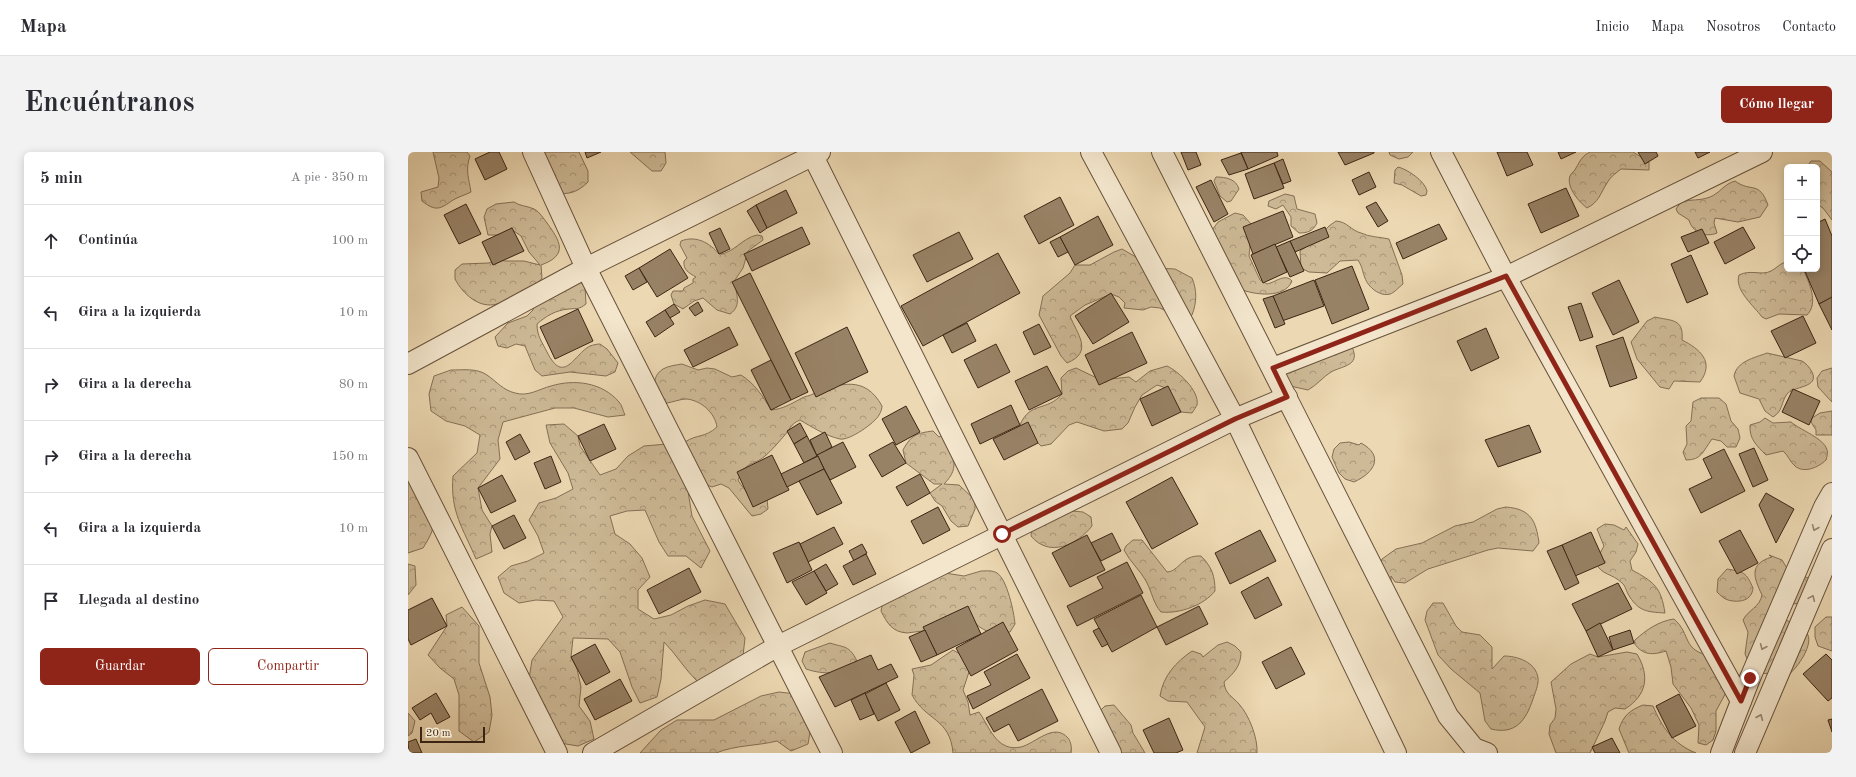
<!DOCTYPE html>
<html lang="es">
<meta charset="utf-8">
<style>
:root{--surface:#fff;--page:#f2f2f3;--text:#2b2b33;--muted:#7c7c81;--line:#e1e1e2;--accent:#8f2418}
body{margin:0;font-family:"Old Standard TT",serif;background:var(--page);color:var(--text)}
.controls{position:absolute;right:12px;top:12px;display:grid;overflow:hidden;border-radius:6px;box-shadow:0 2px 10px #0003}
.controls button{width:36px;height:36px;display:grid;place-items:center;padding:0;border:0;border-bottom:1px solid var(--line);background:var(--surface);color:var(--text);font:20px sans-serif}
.scale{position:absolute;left:12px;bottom:10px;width:65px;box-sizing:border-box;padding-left:4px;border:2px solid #3c2513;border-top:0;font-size:11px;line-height:14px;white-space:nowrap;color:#3c2513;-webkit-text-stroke:3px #f3e6cd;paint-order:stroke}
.stop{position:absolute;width:12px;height:12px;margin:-9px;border:3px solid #8f2418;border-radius:50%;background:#fff}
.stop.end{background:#8f2418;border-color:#fff;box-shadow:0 1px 4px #0008}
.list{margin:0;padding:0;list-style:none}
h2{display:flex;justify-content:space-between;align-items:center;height:52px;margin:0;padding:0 16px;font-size:17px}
h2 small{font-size:13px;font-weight:400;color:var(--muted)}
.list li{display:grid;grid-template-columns:26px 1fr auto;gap:12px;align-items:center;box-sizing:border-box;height:72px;padding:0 16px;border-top:1px solid var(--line)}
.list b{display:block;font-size:15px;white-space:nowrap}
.list em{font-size:13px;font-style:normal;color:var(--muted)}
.actions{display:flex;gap:8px;padding:12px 16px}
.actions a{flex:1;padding:9px 0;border:1px solid var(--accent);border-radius:6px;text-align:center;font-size:14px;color:var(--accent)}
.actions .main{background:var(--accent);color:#fff}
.icon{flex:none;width:22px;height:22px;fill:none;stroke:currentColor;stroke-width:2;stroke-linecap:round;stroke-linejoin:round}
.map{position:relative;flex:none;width:1424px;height:601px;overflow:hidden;border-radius:6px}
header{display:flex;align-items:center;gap:24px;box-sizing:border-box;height:56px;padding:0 20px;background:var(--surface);border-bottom:1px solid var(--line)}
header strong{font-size:19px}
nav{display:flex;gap:22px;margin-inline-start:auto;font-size:14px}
.intro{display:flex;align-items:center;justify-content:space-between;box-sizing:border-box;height:96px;padding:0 24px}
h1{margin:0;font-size:28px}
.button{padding:10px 18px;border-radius:6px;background:var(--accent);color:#fff;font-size:14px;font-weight:700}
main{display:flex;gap:24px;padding:0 24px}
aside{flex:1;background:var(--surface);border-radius:6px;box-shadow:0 2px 10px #0003}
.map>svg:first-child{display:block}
.forest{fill:url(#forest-crowns);stroke:#857055}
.building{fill:#988266;stroke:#3c2513}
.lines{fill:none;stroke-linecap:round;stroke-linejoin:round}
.minor-casing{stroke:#68523b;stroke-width:22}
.minor{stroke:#f3e6cd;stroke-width:20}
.oneway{stroke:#988670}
.route{stroke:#8f2418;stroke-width:5}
</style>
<header>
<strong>Mapa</strong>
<nav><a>Inicio</a><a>Mapa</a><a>Nosotros</a><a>Contacto</a></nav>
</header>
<div class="intro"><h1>Encuéntranos</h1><a class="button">Cómo llegar</a></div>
<main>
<aside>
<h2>5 min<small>A pie · 350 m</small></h2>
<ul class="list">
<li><svg class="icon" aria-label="ahead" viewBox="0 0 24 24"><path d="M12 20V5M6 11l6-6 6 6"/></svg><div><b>Continúa</b></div><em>100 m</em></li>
<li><svg class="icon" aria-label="left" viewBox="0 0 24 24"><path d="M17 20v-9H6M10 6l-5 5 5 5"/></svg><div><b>Gira a la izquierda</b></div><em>10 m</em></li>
<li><svg class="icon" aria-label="right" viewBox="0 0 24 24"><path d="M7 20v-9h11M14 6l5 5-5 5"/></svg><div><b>Gira a la derecha</b></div><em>80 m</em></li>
<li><svg class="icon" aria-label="right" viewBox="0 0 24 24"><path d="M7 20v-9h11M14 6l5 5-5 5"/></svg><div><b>Gira a la derecha</b></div><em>150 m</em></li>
<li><svg class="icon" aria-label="left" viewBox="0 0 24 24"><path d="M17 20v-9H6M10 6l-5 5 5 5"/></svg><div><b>Gira a la izquierda</b></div><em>10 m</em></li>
<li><svg class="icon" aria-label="arrive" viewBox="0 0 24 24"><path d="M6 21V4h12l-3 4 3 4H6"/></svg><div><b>Llegada al destino</b></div></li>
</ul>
<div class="actions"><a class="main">Guardar</a><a>Compartir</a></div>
</aside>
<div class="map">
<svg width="1424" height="601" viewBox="0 0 1424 601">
<defs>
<pattern id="forest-crowns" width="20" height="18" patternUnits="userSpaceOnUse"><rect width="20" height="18" fill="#ceba97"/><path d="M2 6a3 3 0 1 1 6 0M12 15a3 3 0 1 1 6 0" fill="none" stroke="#a8977a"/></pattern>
</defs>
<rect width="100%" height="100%" fill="#ecd8b2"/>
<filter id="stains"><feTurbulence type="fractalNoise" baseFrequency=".005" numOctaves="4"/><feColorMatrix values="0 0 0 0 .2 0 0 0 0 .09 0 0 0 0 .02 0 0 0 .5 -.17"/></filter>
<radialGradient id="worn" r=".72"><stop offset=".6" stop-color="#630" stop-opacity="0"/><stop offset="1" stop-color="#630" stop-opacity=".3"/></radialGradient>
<!-- forest -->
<g class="forest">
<path d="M25 0H59L62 4C57 18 61 27 63 40 57 43 50 45 45 48 32 57 28 60 14 49L13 40 30 35 31 26Z"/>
<path d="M124 0H171L180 19V30C170 40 161 43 147 41Z"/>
<path d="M222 0H257L258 11 253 19H244Z"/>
<path d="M981 0H1005L1000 5 991 7 982 3Z"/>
<path d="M1182 0H1225L1241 10V18L1213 17C1208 21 1202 25 1199 31 1192 42 1191 50 1179 56 1171 50 1158 35 1162 24 1163 21 1167 19 1168 16 1172 9 1174 4 1182 0Z"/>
<path d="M1403 9H1412L1424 20V68L1415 56 1409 52V15H1399Z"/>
<path d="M990 15C999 17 1017 29 1019 39L1018 43 1013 44 994 33 986 31 987 18Z"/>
<path d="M808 25C818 25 828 27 831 37L823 49 819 50 812 44 806 29Z"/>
<path d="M1327 29C1343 41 1351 28 1360 53L1352 65 1330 70 1307 66 1306 71 1309 81C1297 86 1284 80 1281 68L1270 61 1268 57 1273 50C1283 47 1292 49 1302 45 1312 41 1316 32 1327 29Z"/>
<path d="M877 42 886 44 889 57 907 62 909 71C905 79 900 81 891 81L883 74V65L875 53 868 57 860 54 861 49Z"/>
<path d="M106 50C111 54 120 54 126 57 132 60 135 66 139 71 152 89 161 103 133 113L134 126C128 135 120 138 109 143 103 146 96 151 89 152 71 157 55 142 47 127V118L54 112 81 111 88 107 97 109H116L132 113 121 100 113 84 106 79 89 83H80L76 65 79 57 88 52Z"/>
<path d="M827 61 835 63 844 73 841 104 852 128 859 132C868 130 877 121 884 129 877 147 846 143 832 137L802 81 810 70Z"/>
<path d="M928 69C940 70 942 78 953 81 961 85 972 85 981 87L994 123 995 132C991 135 986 141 982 142 972 145 960 135 957 126 954 119 955 116 950 108L932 109 919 121 901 120 893 116 892 99 909 87 921 74Z"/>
<path d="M349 83 354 84 355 88 340 99 335 116 327 128C327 141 335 153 322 162L309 158 295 146 286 149 275 157 266 152 263 143 265 139H275L276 136 285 131V127L288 125C281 121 275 118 276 109L279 106 272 93 273 89C288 83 302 91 311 102 325 102 334 86 349 83Z"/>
<path d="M714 97 747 116 767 117 784 126C789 138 789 150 784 163L776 168 752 156 743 155 735 158 716 156 717 151 711 145 703 142 677 153 662 164C669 182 686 200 659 211L653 204 631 163 635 144 662 121 667 113H682L706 100Z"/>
<path d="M1379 110V117H1395C1401 130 1411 151 1399 163L1371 162 1358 167 1354 165C1346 154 1326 138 1331 123 1343 117 1354 124 1363 119 1369 116 1372 111 1379 110Z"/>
<path d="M171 129 177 134 178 152C170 158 170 156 161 157 148 158 138 164 129 172 129 184 134 190 139 200 156 234 166 202 182 194 185 193 189 192 192 192L199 197 210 211 207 220 198 224 162 220 134 224 127 218 117 194 108 192 99 196 90 194 87 185 100 171 119 164 125 158 131 139Z"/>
<path d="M1247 165C1263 169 1276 166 1274 188 1292 197 1307 210 1292 230L1266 229 1261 237 1252 235 1229 207 1223 190 1239 169Z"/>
<path d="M942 191C955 214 936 213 923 220 915 225 909 233 900 238L882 234 878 225V216Z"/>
<path d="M1359 201 1394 209C1399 212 1401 215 1404 220 1412 236 1385 234 1379 242 1373 250 1375 259 1365 265L1357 259 1351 247 1332 241 1326 224C1329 209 1346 206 1359 201Z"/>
<path d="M274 212 290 218 299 216 307 217 324 225 333 223C346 231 355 244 363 258 375 257 383 252 394 246 397 244 402 244 405 242 432 231 457 223 474 254 474 256 473 260 471 263 467 271 441 289 432 287 418 284 404 275 392 268 382 272 382 278 375 285 370 291 363 299 357 304 344 315 338 308 330 328 338 342 344 343 359 347L360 357 353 362 344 364 321 336 313 332 304 335 295 331 277 290C289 282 297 286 309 275 307 261 293 248 278 247 273 247 265 250 259 251 248 243 240 227 255 217 260 214 268 213 274 212Z"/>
<path d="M759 214C770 219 792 239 789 253 788 255 786 258 784 261L773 260 758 236 749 233 734 243 727 255 720 271 714 277 696 279 669 270 661 273 643 292 633 294 612 273C622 249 639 260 654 242L653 226 660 219 668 216 693 228 721 225 728 230 742 219Z"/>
<path d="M1424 216V250L1410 235 1409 226 1414 219Z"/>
<path d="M43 218C55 218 69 216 79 223 89 230 95 238 107 241 120 245 131 237 143 234 166 227 194 230 211 250 214 253 215 259 217 263L200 265 166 256H147L95 270 90 288 92 307 70 336 74 358 84 374 82 382 84 400 68 407C55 376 42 360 45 324L69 301 72 283 57 274 38 269 23 259 21 242 26 224Z"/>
<path d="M1293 246H1311L1318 252 1323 269 1330 277 1332 286 1328 295H1319L1313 289 1304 287C1295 299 1294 308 1278 308L1275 300 1279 292 1278 274 1283 269 1285 250Z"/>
<path d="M1424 259V283H1408V278L1403 270 1404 266 1412 261Z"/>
<path d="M1357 266 1365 271 1383 270C1392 278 1416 286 1419 298 1420 300 1419 305 1418 308 1411 315 1396 322 1387 314 1382 310 1380 303 1375 299L1358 303C1349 294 1341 287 1342 273L1352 270Z"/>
<path d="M156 272 170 284 172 294 192 323 208 317 220 304 236 294 259 292 278 327 284 364 302 399 293 416 278 404H260L251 390 237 358 219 359 202 364 207 382 222 392 234 406 242 425 230 438V457L246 467 263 463 280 454 297 448 317 452 337 486 335 504 290 530C277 518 269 503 256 490L253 527 249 545 232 551 224 535 212 500 200 487 165 486 163 505 169 517 173 535 171 554 182 569 186 587 170 594 152 591 121 527 124 508 155 465 146 449 128 448 111 451 96 441 90 425 103 414 120 409 136 401 130 384 121 368 131 351 148 346 165 337 160 321 142 291 138 273Z"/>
<path d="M525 279 531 285 535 283C544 303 554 314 536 332L551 333 567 348V357L560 374 550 375 543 369 534 354 527 349 522 341 534 332H526L498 311 495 298C503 283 509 281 525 279Z"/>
<path d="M941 290 951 293 953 291C977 304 966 321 946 330L937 327 931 321 924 305 926 297 932 291Z"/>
<path d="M0 296C8 309 27 365 24 379 22 385 18 391 15 396L0 401Z"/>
<path d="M1098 355C1123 357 1128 369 1131 391L1125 399 1090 396 1080 398 1020 417 997 431 987 430 983 424V429L971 415 974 407 988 397 1014 391 1047 374 1065 370 1089 357Z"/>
<path d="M665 358 664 359 675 360 683 365 684 374C669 393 641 406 623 384L624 374Z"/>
<path d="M1197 372 1206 373 1216 378 1218 375 1230 392 1228 400 1222 409 1224 418C1246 430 1253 435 1257 461 1238 460 1230 459 1220 442 1218 438 1217 433 1214 431 1204 421 1194 424 1187 410L1196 394 1189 377Z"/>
<path d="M725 388H734L759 420C772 419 773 403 793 404 804 415 807 424 807 439 796 453 772 462 753 460 745 451 744 440 738 429 732 418 722 410 716 398L718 394Z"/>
<path d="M1361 403 1374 408 1382 421 1401 426 1399 450 1385 452 1374 465C1381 471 1392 473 1398 480 1408 490 1389 517 1380 523L1351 521 1341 511 1337 502 1340 480 1335 468C1340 458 1352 455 1354 443 1346 426 1340 412 1364 405Z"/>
<path d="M0 412 7 414 8 433 0 443Z"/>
<path d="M1319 417C1336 420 1338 420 1345 436 1344 449 1331 451 1320 448 1316 447 1312 443 1309 440L1310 427Z"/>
<path d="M573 419C579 419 584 418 589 421 599 427 606 460 607 472L602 480C588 483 578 481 568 472L499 481C484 480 479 471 473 459L475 450 514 434 528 423 537 421 556 424Z"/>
<path d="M1025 451H1035L1048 474 1054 480 1072 483 1084 495V517L1096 504C1109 504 1128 510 1130 526 1131 532 1127 541 1125 547 1118 568 1108 583 1083 577L1077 569 1072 541 1043 517 1030 503 1017 468 1019 459Z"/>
<path d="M54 455 71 474V511L82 545 84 563 81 580 66 590 51 579V543L46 527 32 516 20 503 39 474 38 463Z"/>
<path d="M1418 465H1424V499L1410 494 1407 485V475Z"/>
<path d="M1266 467C1284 483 1273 498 1303 504L1321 535 1308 559V579L1305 588 1298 593 1290 591 1291 573 1283 556 1265 532 1263 515 1258 499C1245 503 1235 504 1226 491L1227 488C1238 478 1251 469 1266 467Z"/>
<path d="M819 490 827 494 833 500C833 514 826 521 816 530 817 542 824 544 831 552 841 563 850 586 849 601H789L797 575 779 550 760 549 752 544C755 524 768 510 784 499L793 502 795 505 810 493Z"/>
<path d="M422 491C437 496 441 493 449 509 435 523 416 523 398 517L394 509 397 500Z"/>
<path d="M545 498 557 505 562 517 555 538 560 550 562 563 571 560C579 571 585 589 598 594 602 596 608 596 613 595 628 591 646 570 660 586 663 590 664 596 663 601H545C542 566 518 569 504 543L506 523 504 517 523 513Z"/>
<path d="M1219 500 1229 502C1242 524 1239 543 1217 557L1207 556 1200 560 1197 569 1182 601H1148L1141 582 1142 573 1147 566 1148 557 1143 530 1163 512 1182 502 1190 505Z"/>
<path d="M371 540 388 542 403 574 400 592 383 599 369 589C349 594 327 593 308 601H232L253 578 269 568H306L353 544Z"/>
<path d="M706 553 723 573 725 581 737 601H711L691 560 697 554Z"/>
<path d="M1235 553 1245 554C1254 575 1265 592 1288 601H1221L1211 577C1215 564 1222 558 1235 553Z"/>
<path d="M0 561 7 569 4 581 0 584Z"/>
</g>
<!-- building -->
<g class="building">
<path d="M82 0H91L99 17 77 28 67 7Z"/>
<path d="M177 0H193L179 6Z"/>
<path d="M773 0H788L793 13 780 18Z"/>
<path d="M833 0H869L870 4 840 17Z"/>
<path d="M930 0H966V1L937 13Z"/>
<path d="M1089 0H1119L1125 13 1099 24Z"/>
<path d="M1150 0H1168L1153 7Z"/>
<path d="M1230 0H1248L1250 4 1237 12Z"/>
<path d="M1287 0H1302L1290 6Z"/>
<path d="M833 1 840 17 821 23 813 8Z"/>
<path d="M875 7 883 29 875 32 866 11Z"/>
<path d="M866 11 876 36 846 47 837 22Z"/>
<path d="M961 20 968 35 951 43 944 28Z"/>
<path d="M803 28 820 62 806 70 788 35Z"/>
<path d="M1158 36 1171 64 1133 81 1120 52Z"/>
<path d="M378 38 389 61 359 76 348 53Z"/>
<path d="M652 45 666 73 631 92 616 64Z"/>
<path d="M968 50 980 69 970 75 958 55Z"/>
<path d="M58 52 73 82 51 92 36 63Z"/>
<path d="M348 53 359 76 352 81 339 59Z"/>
<path d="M875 59 885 85 845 102 835 75Z"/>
<path d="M690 64 705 93 667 113 652 85Z"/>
<path d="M1417 67 1424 84V146L1411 152 1396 117H1409V71Z"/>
<path d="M1031 72 1039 87 995 107 988 91Z"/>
<path d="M394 75 402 92 344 119 336 102Z"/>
<path d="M917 75 921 85 887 100 882 89Z"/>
<path d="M1335 75 1347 96 1317 112 1306 90Z"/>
<path d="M104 76 116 99 85 113 74 90Z"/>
<path d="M312 76 322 97 311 102 301 81Z"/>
<path d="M1294 77 1301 91 1280 100 1273 85Z"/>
<path d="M551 80 565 107 519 130 505 103Z"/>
<path d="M652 85 660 100 650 105 642 90Z"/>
<path d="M882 89 896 119 882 125 868 95Z"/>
<path d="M867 92 879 120 855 131 843 103Z"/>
<path d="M262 97 280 126 249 145 231 116Z"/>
<path d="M590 101 612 141 515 194 493 154Z"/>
<path d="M1283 103 1300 142 1279 151 1263 112Z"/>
<path d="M944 114 961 157 924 172 907 128Z"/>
<path d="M231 116 239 130 225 138 217 124Z"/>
<path d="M342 121 400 240 383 248 324 130Z"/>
<path d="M906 128 916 154 874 169 865 144Z"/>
<path d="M1211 128 1231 170 1205 183 1184 141Z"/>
<path d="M703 141 721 170 685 192 667 164Z"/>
<path d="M865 144 877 172 867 176 855 147Z"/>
<path d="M1424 145V178L1411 152Z"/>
<path d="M290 150 295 159 287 164 281 156Z"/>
<path d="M1173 151 1185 185 1172 189 1160 155Z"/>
<path d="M266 152 272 160 262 166 257 158Z"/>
<path d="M170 157 185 189 147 207 132 175Z"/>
<path d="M257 158 266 172 247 185 238 170Z"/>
<path d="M1395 164 1408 191 1377 206 1363 179Z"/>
<path d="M559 171 568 189 544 201 535 183Z"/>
<path d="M631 172 643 195 626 203 615 180Z"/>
<path d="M321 175 330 193 285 215 276 198Z"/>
<path d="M439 175 460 220 408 245 387 201Z"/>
<path d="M1078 176 1091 206 1063 219 1049 189Z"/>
<path d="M724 180 739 211 691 233 677 203Z"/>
<path d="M1215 185 1229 226 1202 235 1188 194Z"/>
<path d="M588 192 602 220 570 236 556 208Z"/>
<path d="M363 208 383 248 363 258 343 218Z"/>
<path d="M639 214 654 242 621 258 607 229Z"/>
<path d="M760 234 773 260 744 274 732 247Z"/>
<path d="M1385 237 1412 249 1401 273 1374 260Z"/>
<path d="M603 253 612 273 572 292 563 272Z"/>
<path d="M498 254 512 280 488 293 474 267Z"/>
<path d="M620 270 630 291 596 308 585 287Z"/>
<path d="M392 271 399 284 386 292 379 279Z"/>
<path d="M196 272 208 297 182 309 170 284Z"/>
<path d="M1121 273 1133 300 1090 315 1077 288Z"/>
<path d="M417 280 424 295 409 304 402 288Z"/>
<path d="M112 282 122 300 107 308 98 290Z"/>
<path d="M399 284 409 304 396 311 386 292Z"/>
<path d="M435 290 448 315 422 328 409 303Z"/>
<path d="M485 290 498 311 474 325 461 303Z"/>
<path d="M1346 296 1360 328 1345 335 1331 302Z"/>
<path d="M1316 297 1337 339 1293 361 1281 337 1304 326 1295 307Z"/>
<path d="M364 303 381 338 345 355 329 320Z"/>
<path d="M143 304 153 330 137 337 126 311Z"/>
<path d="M410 304 416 317 379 335 373 322Z"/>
<path d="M416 317 434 351 409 363 391 329Z"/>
<path d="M512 322 522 341 499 354 488 335Z"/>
<path d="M94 323 108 349 83 361 70 336Z"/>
<path d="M764 325 790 372 744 397 718 350Z"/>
<path d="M1358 341 1386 357 1368 391 1351 353Z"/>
<path d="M530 355 542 378 515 392 503 369Z"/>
<path d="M106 363 118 386 96 397 84 374Z"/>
<path d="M426 375 435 392 400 410 392 392Z"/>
<path d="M852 378 868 409 822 432 807 401Z"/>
<path d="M1332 378 1350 411 1329 422 1311 389Z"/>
<path d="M1183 380 1197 411 1167 424 1154 393Z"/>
<path d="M704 381 713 399 693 409 683 391Z"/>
<path d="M679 383 697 418 662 435 644 401Z"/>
<path d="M391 390 404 418 379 431 365 401Z"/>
<path d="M454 392 459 401 446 409 441 399Z"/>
<path d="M1154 393 1171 431 1157 438 1139 399Z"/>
<path d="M458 402 468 422 445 433 435 414Z"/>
<path d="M719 410 735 441 669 474 659 454 695 436 689 425Z"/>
<path d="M418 412 430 432 418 439 406 419Z"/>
<path d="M281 416 293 440 251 462 239 438Z"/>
<path d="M406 419 419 441 398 453 384 430Z"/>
<path d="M860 425 874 453 847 467 833 440Z"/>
<path d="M1210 431 1224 457 1178 479 1164 452Z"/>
<path d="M733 443 749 475 704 500 686 467Z"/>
<path d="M24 446 39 474 3 493 0 487V458Z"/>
<path d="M560 454 573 482 529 503 515 475Z"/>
<path d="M791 454 800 472 758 493 749 475Z"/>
<path d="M595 470 610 498 563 524 548 496Z"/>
<path d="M1192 471 1205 498 1190 505 1178 479Z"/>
<path d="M691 476 700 492 694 495 685 479Z"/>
<path d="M517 478 529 503 513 510 501 485Z"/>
<path d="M1222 478 1226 491 1205 498 1201 485Z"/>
<path d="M187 492 202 520 178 533 163 505Z"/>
<path d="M883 495 897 522 868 537 854 510Z"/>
<path d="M609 502 622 526 565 557 559 544 583 533 576 520Z"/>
<path d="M1418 502 1424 508V546L1420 549 1395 522Z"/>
<path d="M463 503 470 518 483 512 490 525 427 555 411 525Z"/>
<path d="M212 527 224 549 187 568 176 547Z"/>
<path d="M478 531 492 558 470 569 457 542Z"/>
<path d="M634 537 650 569 610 589 601 572 586 580 578 566Z"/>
<path d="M28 541 42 565 29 572 23 561 12 568 4 556Z"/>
<path d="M457 541 466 562 452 568 443 548Z"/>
<path d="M1271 542 1288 574 1264 586 1248 554Z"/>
<path d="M507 559 522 591 503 601 487 570Z"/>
<path d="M761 566 775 598 768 601H746L735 578Z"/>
<path d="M1424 567V580L1420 568Z"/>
<path d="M1204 586 1212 601H1187L1184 595Z"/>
<path d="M8 587 14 601H1L0 590Z"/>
</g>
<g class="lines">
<!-- minor casing -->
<g class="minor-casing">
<g id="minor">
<path d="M125 0 178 116 424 601"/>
<path d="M403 0 703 601"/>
<path d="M683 0 827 267 988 601"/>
<path d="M754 0 1040 564 1066 596 1079 601"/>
<path d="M1033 0 1098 125 1333 549"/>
<path d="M0 212 178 116 412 0"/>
<path d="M865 216 1098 125 1354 0"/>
<path d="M0 306 149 601"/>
<path d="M185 601 370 494 827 267 879 245"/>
<path d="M1313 601 1342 526 1416 355 1424 341"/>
<path d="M1337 601 1424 397"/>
</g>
</g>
<!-- minor -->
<use href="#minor" class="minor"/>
</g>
<!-- one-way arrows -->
<defs><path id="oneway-chevron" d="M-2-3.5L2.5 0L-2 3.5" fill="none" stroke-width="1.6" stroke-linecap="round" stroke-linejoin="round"/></defs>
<g class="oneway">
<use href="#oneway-chevron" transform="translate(1407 376) rotate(113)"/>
<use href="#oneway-chevron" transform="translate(1404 446) rotate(-66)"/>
<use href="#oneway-chevron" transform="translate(1355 495) rotate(113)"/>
<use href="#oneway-chevron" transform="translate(1352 565) rotate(-67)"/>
</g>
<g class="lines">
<!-- route -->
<path class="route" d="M594 382 827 267 879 245 865 216 1098 124 1333 549 1342 526"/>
</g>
<rect width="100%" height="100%" filter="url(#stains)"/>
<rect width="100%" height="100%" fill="url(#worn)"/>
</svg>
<div class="controls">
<button>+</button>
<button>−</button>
<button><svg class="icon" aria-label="locate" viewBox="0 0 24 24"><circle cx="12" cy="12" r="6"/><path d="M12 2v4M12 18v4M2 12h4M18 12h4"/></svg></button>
</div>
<div class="scale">20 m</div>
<div class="stop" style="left:594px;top:382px"></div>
<div class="stop end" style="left:1342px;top:526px"></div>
</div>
</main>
